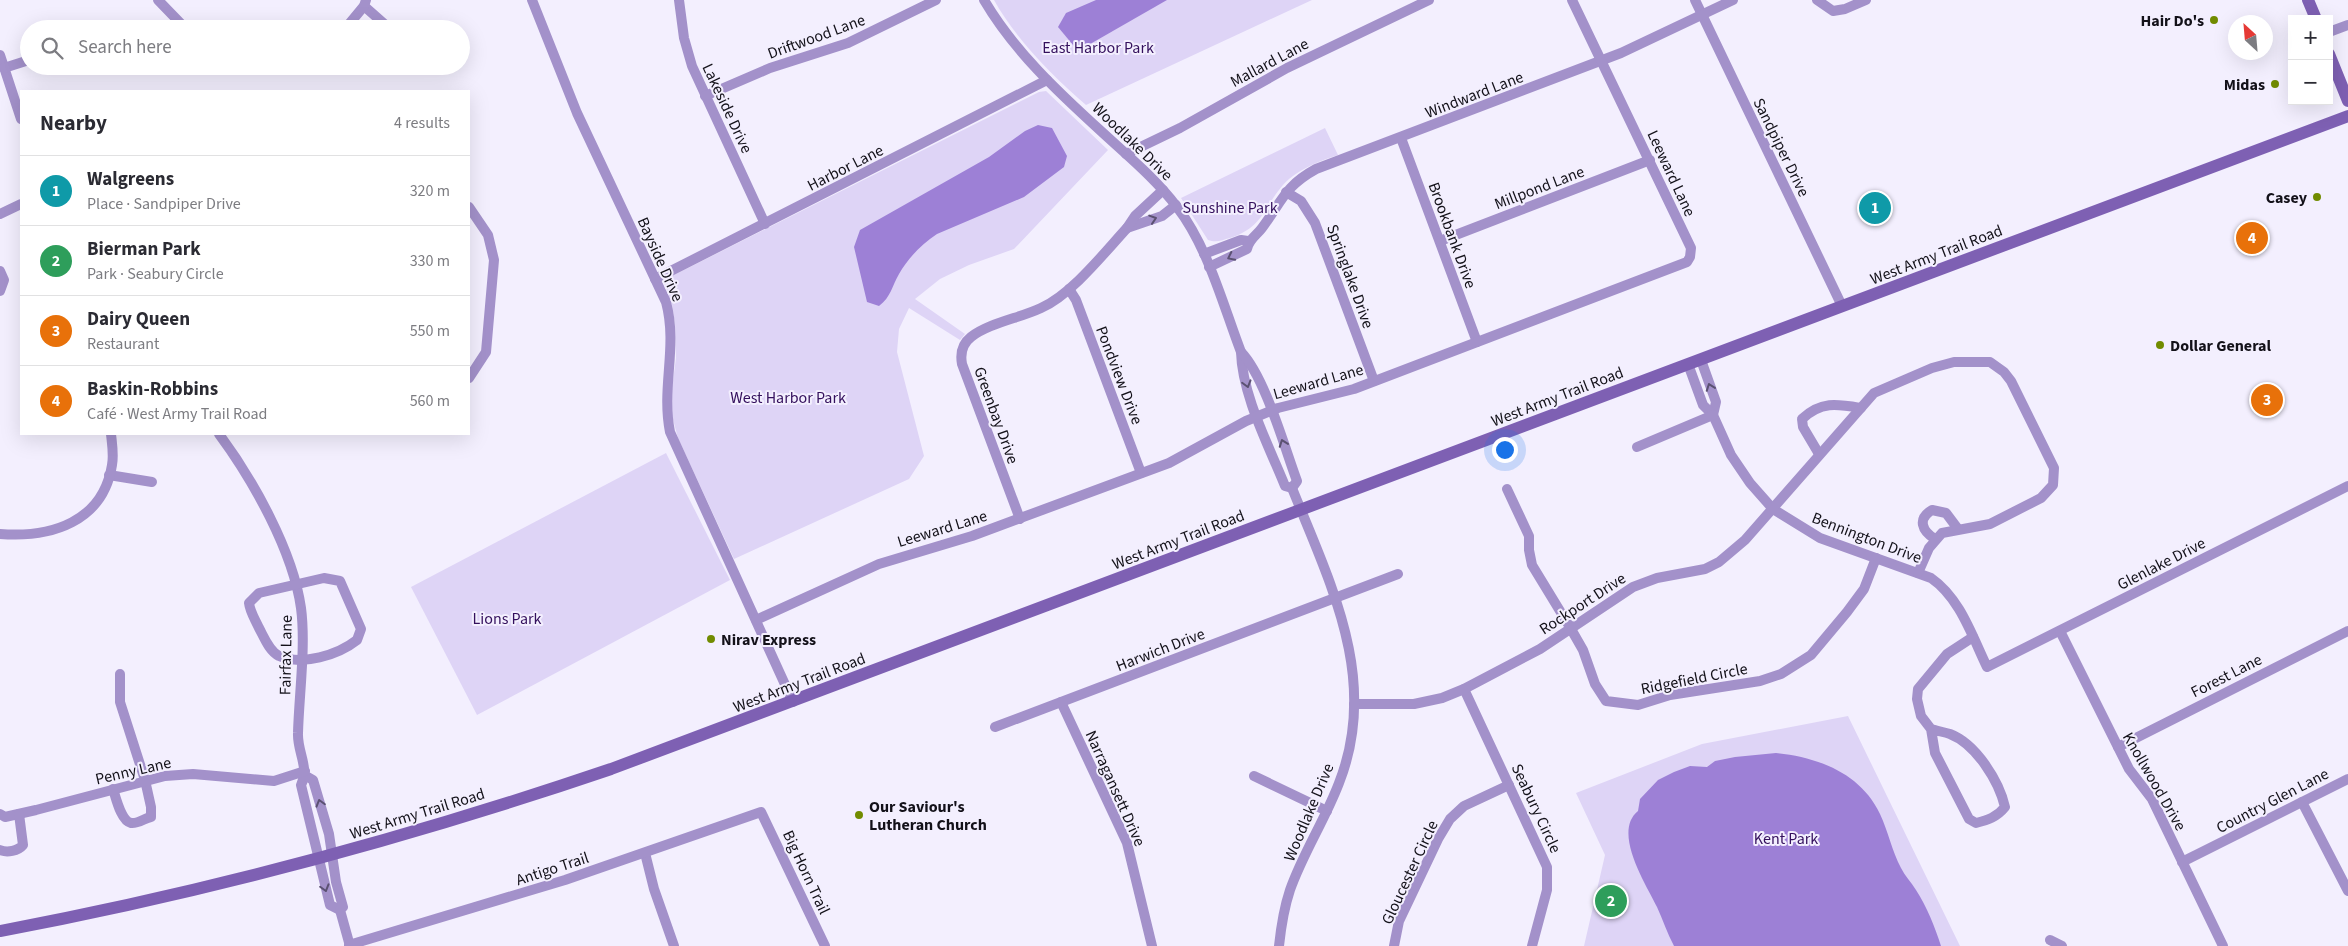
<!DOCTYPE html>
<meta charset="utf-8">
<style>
:root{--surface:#fff;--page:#f2f2f3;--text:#2b2b33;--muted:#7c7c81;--line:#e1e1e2;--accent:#718b00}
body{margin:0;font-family:"Source Sans 3",sans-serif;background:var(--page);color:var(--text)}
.controls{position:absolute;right:15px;top:15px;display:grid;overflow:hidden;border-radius:0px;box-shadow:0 5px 20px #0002}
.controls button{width:45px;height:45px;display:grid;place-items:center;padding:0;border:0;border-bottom:1px solid var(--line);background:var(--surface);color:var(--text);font:25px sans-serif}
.compass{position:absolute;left:2228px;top:15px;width:45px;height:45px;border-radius:50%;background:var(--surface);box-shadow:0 5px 20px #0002;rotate:334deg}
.you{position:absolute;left:1504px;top:449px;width:18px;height:18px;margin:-12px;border:4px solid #fff;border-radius:50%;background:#1a73e8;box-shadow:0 0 0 8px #1a73e833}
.badge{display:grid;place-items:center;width:32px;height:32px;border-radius:50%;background:var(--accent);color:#fff;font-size:16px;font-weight:700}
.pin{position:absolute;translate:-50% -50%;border:2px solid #fff;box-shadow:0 1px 5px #0006}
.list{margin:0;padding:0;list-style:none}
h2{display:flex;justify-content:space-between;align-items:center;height:65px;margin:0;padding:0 20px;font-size:21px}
h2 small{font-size:16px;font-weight:400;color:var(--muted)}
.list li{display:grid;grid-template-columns:32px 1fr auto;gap:15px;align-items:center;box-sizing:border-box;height:70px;padding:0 20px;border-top:1px solid var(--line)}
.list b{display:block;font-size:19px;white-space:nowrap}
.list p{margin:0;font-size:16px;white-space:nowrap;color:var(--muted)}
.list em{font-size:16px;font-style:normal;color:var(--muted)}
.icon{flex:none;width:28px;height:28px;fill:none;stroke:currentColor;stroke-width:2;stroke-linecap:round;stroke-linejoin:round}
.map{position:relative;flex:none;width:2348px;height:946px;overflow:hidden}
.search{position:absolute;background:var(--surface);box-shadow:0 5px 20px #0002;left:20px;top:20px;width:450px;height:55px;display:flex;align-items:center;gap:12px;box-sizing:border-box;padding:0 18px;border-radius:28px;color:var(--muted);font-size:19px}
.panel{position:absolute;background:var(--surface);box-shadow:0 5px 20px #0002;left:20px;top:90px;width:450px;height:345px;border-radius:0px}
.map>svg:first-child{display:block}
.green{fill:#ded4f6}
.water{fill:#9d80d6}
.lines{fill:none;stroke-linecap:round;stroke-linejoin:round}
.street{stroke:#a391ca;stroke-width:10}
.secondary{stroke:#7e60b3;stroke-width:12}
.oneway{stroke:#5b5172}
.poi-dot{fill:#718b00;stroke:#f3effe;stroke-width:2}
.labels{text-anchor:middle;stroke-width:4;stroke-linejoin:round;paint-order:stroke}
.poi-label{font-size:16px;font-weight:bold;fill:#131119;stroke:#f3effe;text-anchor:end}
.street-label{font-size:16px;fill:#131119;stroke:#f3effe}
.park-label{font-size:16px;fill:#34105d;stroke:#f3effe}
</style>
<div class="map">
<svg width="2348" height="946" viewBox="0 0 2348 946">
<rect width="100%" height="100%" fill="#f3effe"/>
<!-- green -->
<g class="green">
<path d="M994 0H1312L1086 105C1053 77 1015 38 994 0Z"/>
<path d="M1046 91 1108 150 1014 249 969 265 940 279 915 299 965 334 960 340 909 308 899 329 897 352 924 456 909 479 734 559 678 438 672 416V388L676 358 675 324 672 305 664 283 666 279 1039 92Z"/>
<path d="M1325 128 1338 155C1320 161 1304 167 1289 179 1264 202 1267 226 1230 238 1222 240 1217 243 1208 240L1181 198Z"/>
<path d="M666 453 730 580 477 715 411 587Z"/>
<path d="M1848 716 1960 946H1584L1605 855 1576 793 1702 744Z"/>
</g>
<!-- water -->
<g class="water">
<path d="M1096 0H1167L1078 51 1058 27 1066 13Z"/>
<path d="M1038 125 1052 128 1067 156 1064 167 1024 197 937 234C922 244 908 258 899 274 892 286 891 297 879 306L867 302 854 247 860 230 989 157 1025 131Z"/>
<path d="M1776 753C1817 757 1861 773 1880 814 1888 831 1892 851 1901 868 1905 876 1911 882 1916 890 1927 907 1935 927 1941 946H1674C1667 933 1663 920 1657 907 1646 884 1612 832 1638 811L1640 799 1658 780 1674 772 1690 766 1707 767 1715 761 1735 757Z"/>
</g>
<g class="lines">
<!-- street -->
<g class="street">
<path d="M158 0 186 29"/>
<path d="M532 0 577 113 666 302C678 347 661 387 670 432L793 702"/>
<path d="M679 0 684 38 692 66 765 224"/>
<path d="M984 0C1014 51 1058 92 1102 132 1128 156 1156 179 1177 207 1208 247 1223 305 1241 352 1242 395 1269 446 1285 486L1292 488"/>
<path d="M1695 0 1842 306"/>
<path d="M1817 0 1833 11 1845 9 1866 0"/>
<path d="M364 6 390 29"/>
<path d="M345 29 364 6 366 0"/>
<path d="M2329 32 2348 25"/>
<path d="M0 55 21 119"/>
<path d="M233 66 261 69 268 66"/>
<path d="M4 68 29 60"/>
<path d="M705 96 770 68 848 43 936 0"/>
<path d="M1401 138 1477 342"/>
<path d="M1126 154 1180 128 1287 68 1429 0"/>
<path d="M1286 192 1301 201 1315 223 1374 381"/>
<path d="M469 207 488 235 494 260 486 352 469 378"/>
<path d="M0 214 21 204"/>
<path d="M1127 228 1162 216 1176 205"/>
<path d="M1440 241 1650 160"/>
<path d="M1204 254 1241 240 1248 241"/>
<path d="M1209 267 1247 249C1249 239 1256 236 1262 228 1282 201 1285 186 1316 169L1621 53 1733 0"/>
<path d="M0 271 4 280 0 291"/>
<path d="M655 279 1047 80"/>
<path d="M1069 289 1076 300 1141 473"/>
<path d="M1241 352C1265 377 1284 446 1297 481L1292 488"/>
<path d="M1701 360 1716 402 1713 415"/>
<path d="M1688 364 1703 405 1713 415 1731 455 1750 483 1773 509 1820 538 1931 578C1960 598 1972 636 1987 667L2348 486"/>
<path d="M219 434C253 480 293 551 301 608 306 646 299 695 298 733 297 752 310 768 301 785L330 905 340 910"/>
<path d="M1637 447 1713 415"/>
<path d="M1819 454 1803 427 1802 419C1821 401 1837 404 1861 408"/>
<path d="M109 475 152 482"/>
<path d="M1507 489 1529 536V550L1532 565 1571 629 1583 650 1595 684 1606 701 1638 705 1670 695 1760 681 1781 674 1811 655 1847 612 1864 589 1876 558"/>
<path d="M1020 519 962 364C960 353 962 344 971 337 989 323 1020 318 1041 308 1072 294 1104 253 1127 228L1135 216 1163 190"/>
<path d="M0 534C51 538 103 522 112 465 114 455 112 444 111 434"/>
<path d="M1935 539C1922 531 1917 519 1932 510L1946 513 1958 529"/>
<path d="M324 578 340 581 361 629 357 640C338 655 302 666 279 656 269 651 264 637 259 628 255 619 250 612 249 603L259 593Z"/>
<path d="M756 620 879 564 972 536 1169 463 1246 421 1278 408 1354 389 1687 262 1690 257 1691 248 1572 0"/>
<path d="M2060 631 2129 769 2152 799 2223 946"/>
<path d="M1464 689 1547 867V890L1532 946"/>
<path d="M1061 702 1127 843 1152 946"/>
<path d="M1354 704H1414L1442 698 1464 689 1540 649 1633 587 1657 578 1705 569 1719 562 1745 540 1874 393 1932 368 1954 362H1990L2004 372 2011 381 2054 468 2053 485 2041 498 1990 524 1942 533 1929 548 1918 573"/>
<path d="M995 727 1398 574"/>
<path d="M1931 729C1937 731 1944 732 1950 734 1976 744 1999 781 2005 807 1997 817 1988 820 1976 823L1969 819 1935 753 1931 729 1921 716 1917 699 1918 689 1947 654 1973 637"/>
<path d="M2118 747 2348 631"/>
<path d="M306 776 313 780 329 834 336 882 343 907 340 910 350 946"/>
<path d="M1254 776 1327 811"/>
<path d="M113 789C116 798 121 821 131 823 138 824 145 818 151 817V807L145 780 120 702V674"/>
<path d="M2302 802 2348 891"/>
<path d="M0 814 5 817 36 810 165 776 193 774 274 781 305 771"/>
<path d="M0 850C7 853 18 851 23 845L19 814"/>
<path d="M645 853 654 889 674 946"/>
<path d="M2182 862 2348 779"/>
<path d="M2050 940 2062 946"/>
<path d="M349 945 565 880 761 812 825 946"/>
<path d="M1279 946C1281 927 1284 908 1290 890 1303 853 1325 820 1339 783 1380 679 1330 583 1292 488"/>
<path d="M1394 946 1399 921 1438 839 1450 819 1464 806 1509 785"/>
</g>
<!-- secondary -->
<g class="secondary">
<path d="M2308 0 2316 19"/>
<path d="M2329 54 2348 101"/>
<path d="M0 931C208 892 411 837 611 769L2348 116"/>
</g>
</g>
<!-- one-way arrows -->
<defs><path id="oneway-chevron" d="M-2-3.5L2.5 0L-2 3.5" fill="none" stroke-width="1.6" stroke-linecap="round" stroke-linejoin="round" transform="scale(1.25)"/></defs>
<g class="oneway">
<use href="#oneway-chevron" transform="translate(1153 219) rotate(-18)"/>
<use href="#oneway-chevron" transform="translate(1231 257) rotate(154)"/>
<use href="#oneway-chevron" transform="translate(1247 384) rotate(74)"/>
<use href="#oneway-chevron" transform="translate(1710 387) rotate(-110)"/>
<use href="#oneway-chevron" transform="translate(1283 443) rotate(-110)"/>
<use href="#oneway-chevron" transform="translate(320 803) rotate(-106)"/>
<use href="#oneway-chevron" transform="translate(325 888) rotate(74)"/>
</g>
<!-- markers -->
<g class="poi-dot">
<circle cx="2214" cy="20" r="5"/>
<circle cx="2275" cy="84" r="5"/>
<circle cx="2317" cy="197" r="5"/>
<circle cx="2160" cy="345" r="5"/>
<circle cx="711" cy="639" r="5"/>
<circle cx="859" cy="815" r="5"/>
</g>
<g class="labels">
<!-- poi labels -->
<g class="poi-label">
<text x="2204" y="26">Hair Do's</text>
<text x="2265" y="90">Midas</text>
<text x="2307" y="203">Casey</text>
<text x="2170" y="351" text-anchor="start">Dollar General</text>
<text x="721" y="645" text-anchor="start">Nirav Express</text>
<text x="869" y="812" text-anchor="start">Our Saviour's<tspan x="869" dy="18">Lutheran Church</tspan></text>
</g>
<!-- street labels -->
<g class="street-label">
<text transform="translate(816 36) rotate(-20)" y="6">Driftwood Lane</text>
<text transform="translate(1269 62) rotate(-28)" y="6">Mallard Lane</text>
<text transform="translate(1474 94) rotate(-21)" y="6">Windward Lane</text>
<text transform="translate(728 108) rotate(65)" y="6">Lakeside Drive</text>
<text transform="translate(1133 141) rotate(44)" y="6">Woodlake Drive</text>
<text transform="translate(1782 147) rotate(64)" y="6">Sandpiper Drive</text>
<text transform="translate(845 167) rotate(-27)" y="6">Harbor Lane</text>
<text transform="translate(1672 173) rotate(65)" y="6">Leeward Lane</text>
<text transform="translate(1539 187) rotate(-21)" y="6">Millpond Lane</text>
<text transform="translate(1453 235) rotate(70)" y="6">Brookbank Drive</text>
<text transform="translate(1936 254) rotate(-21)" y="6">West Army Trail Road</text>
<text transform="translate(661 259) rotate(66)" y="6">Bayside Drive</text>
<text transform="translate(1351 276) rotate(70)" y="6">Springlake Drive</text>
<text transform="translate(1120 375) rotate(69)" y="6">Pondview Drive</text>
<text transform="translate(1318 381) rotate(-16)" y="6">Leeward Lane</text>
<text transform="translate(1557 396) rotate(-21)" y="6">West Army Trail Road</text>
<text transform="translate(997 415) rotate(70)" y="6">Greenbay Drive</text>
<text transform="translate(942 528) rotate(-17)" y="6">Leeward Lane</text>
<text transform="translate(1867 537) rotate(21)" y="6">Bennington Drive</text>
<text transform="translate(1178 539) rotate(-21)" y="6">West Army Trail Road</text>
<text transform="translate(2161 563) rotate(-27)" y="6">Glenlake Drive</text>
<text transform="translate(1582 603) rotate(-33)" y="6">Rockport Drive</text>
<text transform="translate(1160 649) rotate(-21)" y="6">Harwich Drive</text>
<text transform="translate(285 655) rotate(-89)" y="6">Fairfax Lane</text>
<text transform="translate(2226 675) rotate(-27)" y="6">Forest Lane</text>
<text transform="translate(1694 678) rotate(-11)" y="6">Ridgefield Circle</text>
<text transform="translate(799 682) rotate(-21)" y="6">West Army Trail Road</text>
<text transform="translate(133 770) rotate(-13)" y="6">Penny Lane</text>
<text transform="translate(2155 781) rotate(60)" y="6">Knollwood Drive</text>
<text transform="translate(1116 788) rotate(66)" y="6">Narragansett Drive</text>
<text transform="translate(2272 800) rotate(-27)" y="6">Country Glen Lane</text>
<text transform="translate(1537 808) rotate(65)" y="6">Seabury Circle</text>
<text transform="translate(1308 812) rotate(-67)" y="6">Woodlake Drive</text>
<text transform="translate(417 813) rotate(-17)" y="6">West Army Trail Road</text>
<text transform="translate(552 868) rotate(-18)" y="6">Antigo Trail</text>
<text transform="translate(807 872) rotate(65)" y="6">Big Horn Trail</text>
<text transform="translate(1409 872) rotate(-65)" y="6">Gloucester Circle</text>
</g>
<!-- park labels -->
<g class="park-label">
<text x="1098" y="53">East Harbor Park</text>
<text x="1230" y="213">Sunshine Park</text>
<text x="788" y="403">West Harbor Park</text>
<text x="507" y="624">Lions Park</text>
<text x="1786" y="844">Kent Park</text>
</g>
</g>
</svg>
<div class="controls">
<button>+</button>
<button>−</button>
</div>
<svg class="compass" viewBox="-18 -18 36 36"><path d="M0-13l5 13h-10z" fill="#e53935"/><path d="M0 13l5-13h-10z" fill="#7c7c81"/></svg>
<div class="you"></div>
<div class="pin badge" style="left:1875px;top:208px;background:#0f9aa8">1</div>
<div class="pin badge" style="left:1611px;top:901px;background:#2e9e5b">2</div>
<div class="pin badge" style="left:2267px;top:400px;background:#e8710a">3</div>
<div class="pin badge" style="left:2252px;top:238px;background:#e8710a">4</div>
<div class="search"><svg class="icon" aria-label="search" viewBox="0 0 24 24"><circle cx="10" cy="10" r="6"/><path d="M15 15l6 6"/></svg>Search here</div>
<section class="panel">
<h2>Nearby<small>4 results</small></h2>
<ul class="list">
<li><span class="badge" style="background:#0f9aa8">1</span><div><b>Walgreens</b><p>Place · Sandpiper Drive</p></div><em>320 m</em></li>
<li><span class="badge" style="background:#2e9e5b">2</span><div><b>Bierman Park</b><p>Park · Seabury Circle</p></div><em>330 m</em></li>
<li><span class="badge" style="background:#e8710a">3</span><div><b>Dairy Queen</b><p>Restaurant</p></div><em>550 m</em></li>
<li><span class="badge" style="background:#e8710a">4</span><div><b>Baskin-Robbins</b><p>Café · West Army Trail Road</p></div><em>560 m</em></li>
</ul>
</section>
</div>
